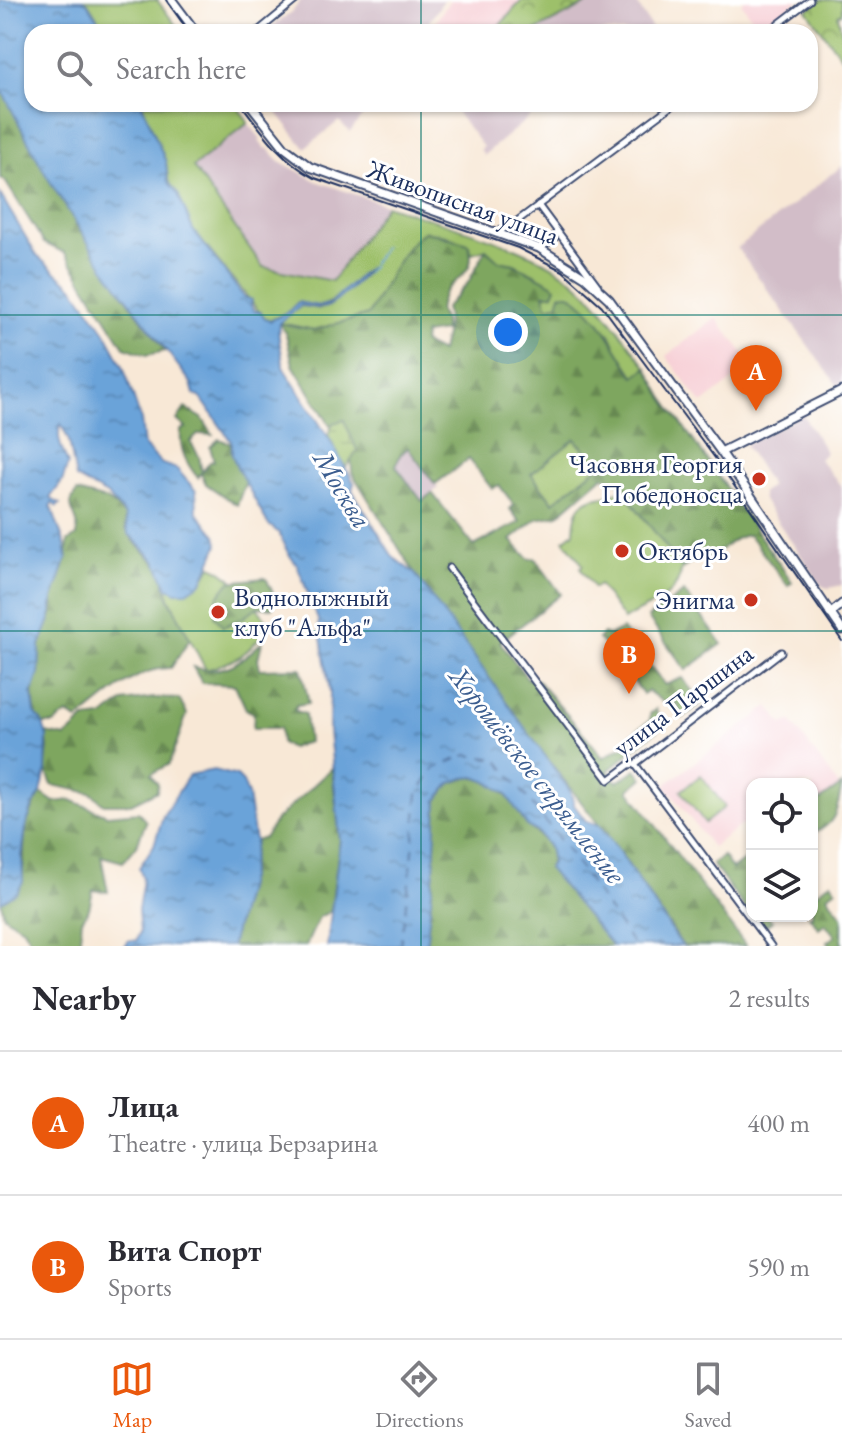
<!DOCTYPE html>
<meta charset="utf-8">
<style>
:root{--surface:#fff;--page:#f7f7f7;--text:#2b2b33;--muted:#7c7c81;--line:#e1e1e2;--accent:#ea580c}
body{margin:0;font-family:"EB Garamond",serif;background:var(--page);color:var(--text)}
.controls{position:absolute;right:24px;bottom:24px;display:grid;overflow:hidden;border-radius:16px;box-shadow:0 2px 6px #0004}
.controls button{width:72px;height:72px;display:grid;place-items:center;padding:0;border:0;border-bottom:2px solid var(--line);background:var(--surface);color:var(--text);font:40px sans-serif}
.you{position:absolute;left:508px;top:332px;width:28px;height:28px;margin:-20px;border:6px solid #fff;border-radius:50%;background:#1a73e8;box-shadow:0 0 0 12px #1a73e833}
.badge{display:grid;place-items:center;width:52px;height:52px;border-radius:50%;background:var(--accent);color:#fff;font-size:26px;font-weight:700}
.pin{position:absolute;translate:-50% -66px;filter:drop-shadow(0 2px 4px #0008)}
.pin::after{content:'';position:absolute;top:42px;width:28px;height:24px;background:inherit;clip-path:polygon(0 0,100% 0,50% 100%)}
.list{margin:0;padding:0;list-style:none}
h2{display:flex;justify-content:space-between;align-items:center;height:104px;margin:0;padding:0 32px;font-size:34px}
h2 small{font-size:26px;font-weight:400;color:var(--muted)}
.list li{display:grid;grid-template-columns:52px 1fr auto;gap:24px;align-items:center;box-sizing:border-box;height:144px;padding:0 32px;border-top:2px solid var(--line)}
.list b{display:block;font-size:30px;white-space:nowrap}
.list p{margin:0;font-size:26px;white-space:nowrap;color:var(--muted)}
.list em{font-size:26px;font-style:normal;color:var(--muted)}
.icon{flex:none;width:44px;height:44px;fill:none;stroke:currentColor;stroke-width:2;stroke-linecap:round;stroke-linejoin:round}
.map{position:relative;flex:none;width:842px;height:946px;overflow:hidden}
.search{position:absolute;background:var(--surface);box-shadow:0 2px 6px #0004;left:24px;right:24px;top:24px;height:88px;display:flex;align-items:center;gap:20px;box-sizing:border-box;padding:0 28px;border-radius:24px;color:var(--muted);font-size:30px}
.sheet{height:392px;background:var(--surface)}
nav{display:flex;justify-content:space-around;align-items:center;box-sizing:border-box;height:112px;border-top:2px solid var(--line);background:var(--surface);font-size:22px;color:var(--muted)}
nav a{display:grid;justify-items:center;gap:4px}
nav .on{color:var(--accent)}
.map>svg:first-child{display:block}
.built{fill:#f7cfd5}
.industrial{fill:#d2bdc8}
.green{fill:#9dc06a;stroke:#5c7864;stroke-width:2}
.forest{fill:url(#forest-firs);stroke:#4c6a5e;stroke-width:2;fill-rule:evenodd}
.wetland{fill:url(#wetland-marsh);stroke:#5c7864;stroke-width:2}
.park{fill:url(#park-crowns);stroke:#5c7864;stroke-width:2}
.water{fill:url(#water-ripples);stroke:#42699c;stroke-width:2}
.lines{fill:none;stroke-linecap:round;stroke-linejoin:round}
.stream{stroke:#6aa3d9;stroke-width:2}
.ferry{stroke:#3b5d8f;stroke-width:2;stroke-dasharray:10 8;stroke-linecap:butt}
.minor-casing{stroke:#3c4b70;stroke-width:9}
.tertiary-casing{stroke:#3c4b70;stroke-width:11}
.minor{stroke:#fff;stroke-width:5}
.tertiary{stroke:#fff;stroke-width:7}
.tram{stroke:#1b2f5e;stroke-width:2}
.grid{fill:none;stroke:#0f766e;stroke-width:2;stroke-opacity:0.55}
.poi-dot{fill:#c8321e;stroke:#fff;stroke-width:3}
.labels{text-anchor:middle;stroke-width:6;stroke-linejoin:round;paint-order:stroke}
.street-label{font-size:26px;fill:#1b2f5e;stroke:#fff}
.poi-label{font-size:26px;fill:#1b2f5e;stroke:#fff;text-anchor:end}
.water-label{font-size:28px;font-style:italic;fill:#3b5d8f;stroke:#fff}
</style>
<div class="map">
<svg width="842" height="946" viewBox="0 0 842 946">
<defs>
<pattern id="forest-firs" width="22" height="20" patternUnits="userSpaceOnUse" patternTransform="scale(2)"><rect width="22" height="20" fill="#7ea65e"/><path d="M5 1l3.5 6h-7zM16 11l3.5 6h-7z" fill="#668851"/></pattern>
<pattern id="wetland-marsh" width="20" height="14" patternUnits="userSpaceOnUse" patternTransform="scale(2)"><rect width="20" height="14" fill="#9dc06a"/><path d="M1 5h8M5 5V1M11 12h8M15 12V8" fill="none" stroke="#7f9c5a"/></pattern>
<pattern id="park-crowns" width="20" height="18" patternUnits="userSpaceOnUse" patternTransform="scale(2)"><rect width="20" height="18" fill="#9dc06a"/><path d="M2 6a3 3 0 1 1 6 0M12 15a3 3 0 1 1 6 0" fill="none" stroke="#7f9c5a"/></pattern>
<pattern id="water-ripples" width="26" height="14" patternUnits="userSpaceOnUse" patternTransform="scale(2)"><rect width="26" height="14" fill="#6aa3d9"/><path d="M2 4q2-2 4 0t4 0M15 11q2-2 4 0t4 0" fill="none" stroke="#5685b3"/></pattern>
</defs>
<rect width="100%" height="100%" fill="#fff"/>
<filter id="ink" filterUnits="userSpaceOnUse"><feTurbulence type="fractalNoise" baseFrequency=".0125" numOctaves="2"/><feDisplacementMap in="SourceGraphic" scale="16" xChannelSelector="R" yChannelSelector="G"/><feConvolveMatrix kernelMatrix="1 2 1 2 8 2 1 2 1" color-interpolation-filters="sRGB"/></filter>
<filter id="wash" filterUnits="userSpaceOnUse"><feTurbulence type="fractalNoise" baseFrequency=".006" numOctaves="4" result="noise"/><feDisplacementMap in="SourceGraphic" scale="32" xChannelSelector="R" yChannelSelector="G"/><feGaussianBlur stdDeviation="1.8" result="paint"/><feColorMatrix in="noise" values="0 0 0 0 0 0 0 0 0 0 0 0 0 0 0 0 0 1.4 0 .05"/><feComposite in="paint" operator="in"/></filter>
<g filter="url(#wash)">
<rect width="100%" height="100%" fill="#f8e8d6"/>
<!-- built -->
<g class="built">
<path d="M450 0H595L533 32H438L432 27Z"/>
<path d="M745 0H798L760 28 741 3Z"/>
<path d="M716 318 753 365 702 404 666 356Z"/>
<path d="M769 706 782 724 791 721 839 786 812 806V784H752V830L742 824 712 847 665 785Z"/>
</g>
<!-- industrial -->
<g class="industrial">
<path d="M301 0H444L422 32H264L292 12Z"/>
<path d="M595 0H635L654 32H533Z"/>
<path d="M270 104H371L350 132 339 121 305 148Z"/>
<path d="M450 104H545L484 155 480 149 483 147Z"/>
<path d="M248 123 261 139 259 141 265 149 267 148 281 162 316 181 386 205 332 282 263 267 193 167Z"/>
<path d="M842 166V383L837 385 737 248Z"/>
<path d="M803 415 826 452 819 459 842 487V585L829 588 822 586 762 499V492L771 486 745 445Z"/>
<path d="M409 447 438 488 422 501 396 466 400 455Z"/>
</g>
<!-- green -->
<g class="green">
<path d="M82 0H157L181 32H106L88 3Z"/>
<path d="M142 104H235L247 120 248 123 193 167 263 267 332 281 386 205C445 225 534 245 580 286 606 310 626 340 647 368L635 377 617 350 610 334 558 304 547 308 536 275 514 264 499 262 486 249 472 253 468 244C456 241 437 230 425 232 412 233 376 301 368 315L314 330 279 323 301 306 320 309 329 306 363 275C352 283 330 307 318 306 311 305 304 303 298 302L289 311 270 321 265 319 193 230 178 194 168 181 166 162Z"/>
<path d="M575 438 598 467 554 503 531 474Z"/>
<path d="M624 488 682 568C675 604 649 602 624 620L599 585 594 588 580 568 583 565 564 540 574 532C576 485 601 505 624 488Z"/>
<path d="M211 566C235 574 255 607 271 625 244 655 246 657 206 670L169 598 167 587 176 592 202 582Z"/>
<path d="M701 775 725 807 705 823 681 791Z"/>
</g>
<!-- forest -->
<g class="forest">
<path d="M0 91 4 93C48 186 103 270 166 351L147 355 124 347 65 253 44 243 5 181 0 178Z"/>
<path d="M426 231 468 244C479 271 457 276 445 292 441 298 440 304 439 311L444 321V331L424 334 423 343 441 352C444 335 450 324 445 308L468 283 486 249 499 261 514 264 551 283 556 287 553 294H544L548 307 558 304 561 294H570C601 315 614 346 634 376L647 368 663 397 792 582 788 586 749 535C727 536 717 563 693 560L683 569 620 487 621 483 603 476 558 515 537 519 511 540 529 559 535 558 561 594 500 642 528 679 537 680C559 707 582 729 603 758L617 749 629 745 632 734 650 720V714L656 709 661 727 608 771 617 782 636 769 643 778 629 790 746 946H683L619 851 509 709 415 574 352 473 351 459 293 365 286 334 279 323 314 330 368 315C380 294 405 240 426 231ZM575 439 598 467 553 502 531 474ZM408 448 435 484 469 459 492 489 499 485 514 505 510 509 520 522 474 546 432 493 422 501 396 466 400 455Z"/>
<path d="M185 408 202 418 213 435 199 434 190 442 199 456 202 472 210 462 214 461 210 447 219 439 232 444V455L246 481 237 505 206 484 201 473 198 478C186 463 179 450 181 430L186 428 177 420Z"/>
<path d="M77 492 106 500 120 509 125 516 126 529 133 540 158 565 167 587 169 599 190 639 171 668C137 666 104 701 78 720L67 714 54 724H43L35 713 33 689 39 674 40 645 52 615 53 598 67 558 68 541 77 536C77 532 78 527 77 523 73 509 66 506 77 492Z"/>
<path d="M264 578 267 580 276 600 272 608 257 607 243 618 223 627 215 616 218 603 216 599 229 582Z"/>
<path d="M684 592 722 644 686 670 648 618Z"/>
<path d="M622 629 665 685 682 678 702 703 683 718 676 703 667 705 648 691 643 694 613 652 598 639 603 634 609 636Z"/>
<path d="M262 642 258 659 260 669 301 668 309 703 297 705 294 710 305 714 308 742 291 748 281 743 280 728H253L254 714 246 709 235 685 202 683 193 667C225 676 240 662 262 642Z"/>
<path d="M154 698 179 699 187 714 169 764 151 774 158 784 157 791 131 804H104L91 793 52 785 45 768 48 748 46 733 66 737 85 719 102 717 123 702Z"/>
<path d="M332 768 340 840 331 911 319 917 306 946H231L249 877 255 841 264 838 277 819Z"/>
<path d="M471 777C493 781 505 791 517 810 520 815 524 823 528 826 541 837 558 848 548 868L612 946H426L434 870 437 800 451 783Z"/>
<path d="M842 785C837 809 837 825 812 833V806Z"/>
<path d="M41 793 54 802 71 800 107 815 139 812 146 822 136 847 123 862 101 856 108 892 93 890 89 909 82 920 79 946H28L31 942 23 928 4 916 1 902C33 887 20 857 26 829 28 816 34 805 41 793Z"/>
<path d="M752 854V876L744 883 752 894V916H768L772 921 761 930 712 864 723 856 732 869Z"/>
<path d="M831 882 836 889 827 896 842 916V946H830L827 942 835 936 825 923 819 928 809 916H812V896Z"/>
</g>
<!-- wetland -->
<path class="wetland" d="M344 420 357 450 345 469 328 436 333 423Z"/>
<!-- park -->
<g class="park">
<path d="M522 0H595L533 32H494Z"/>
<path d="M820 0H842V13L838 15 842 34V58L807 10Z"/>
</g>
<!-- water -->
<g class="water">
<path d="M0 0H82L87 3 106 32H32V104H142L166 162 168 181 178 194 193 230 244 297 252 300 251 306 255 311 261 312 265 319 270 321 289 311 298 302 319 306 329 304 367 269C365 276 335 305 326 307 317 310 310 305 301 306L279 323C276 338 283 351 283 367L330 440 354 483 352 490 393 557 415 574 570 791 574 805 586 821 599 825 618 850 682 946H612L548 868 552 861 549 847 538 832 528 827 506 794 490 783 475 777 464 778 451 783 437 800 434 870 426 946H327L340 840 329 731 330 692 318 620 297 565 288 553 279 533 268 524 237 467 232 455V443L201 398 194 394 191 383 103 266 46 175 0 87Z"/>
<path d="M0 194 37 256 74 288 105 332 123 366 141 420 144 446 162 464 177 469 196 491 197 513 216 535 218 545 202 582 187 592H176L167 587 156 561 128 533 125 516 120 509 107 495 76 478 69 441 61 424C55 437 63 452 68 464L62 482 50 498 60 504 57 507 52 503 51 506 65 545 67 558 53 598 50 619 40 645 39 674 32 694 35 713 43 724 47 737 46 770 41 793 32 808 26 826 22 856 23 882 17 892 1 902Z"/>
<path d="M214 770 237 776 243 782 248 795 255 841 249 877 231 946H125L129 940 136 941 140 932 138 910 143 879 139 868 154 845 163 816 189 775Z"/>
</g>
<g class="lines">
<!-- stream -->
<path class="stream" d="M367 272 384 247"/>
<!-- ferry -->
<path class="ferry" d="M400 946 412 862 418 794 435 768 467 755 497 759 566 848 634 946"/>
</g>
</g>
<g filter="url(#ink)">
<g class="lines">
<!-- minor casing -->
<g class="minor-casing">
<g id="minor">
<path d="M257 32 296 0"/>
<path d="M768 32 810 0"/>
<path d="M538 205 598 286"/>
<path d="M498 232 513 224 674 104"/>
<path d="M540 248 553 240 557 231"/>
<path d="M449 568 609 780 629 765 635 764 781 652"/>
<path d="M635 764 771 946"/>
</g>
</g>
<!-- tertiary casing -->
<g class="tertiary-casing">
<g id="tertiary">
<path d="M172 0 196 32"/>
<path d="M250 104 285 148 310 167 539 248 585 277 609 299 721 452 842 630"/>
<path d="M721 452 842 391"/>
<path d="M830 614 842 604"/>
</g>
</g>
<!-- minor -->
<use href="#minor" class="minor"/>
<!-- tertiary -->
<use href="#tertiary" class="tertiary"/>
<!-- tram -->
<g class="tram">
<path d="M166 0 189 32"/>
<path d="M241 104C263 133 282 161 315 178L518 248 563 271 602 306 715 458 842 641"/>
</g>
</g>
</g>
<!-- grid -->
<path class="grid" d="M421 0V32M421 104V946M0 315H842M0 631H842"/>
<!-- markers -->
<g class="poi-dot">
<circle cx="759" cy="479" r="8"/>
<circle cx="622" cy="551" r="8"/>
<circle cx="751" cy="600" r="8"/>
<circle cx="218" cy="612" r="8"/>
</g>
<g class="labels">
<!-- street labels -->
<g class="street-label">
<text transform="translate(463 202) rotate(20)" y="9">Живописная улица</text>
<text transform="translate(683 700) rotate(-37)" y="9">улица Паршина</text>
</g>
<!-- poi labels -->
<g class="poi-label">
<text x="743" y="473">Часовня Георгия<tspan x="743" dy="30">Победоносца</tspan></text>
<text x="638" y="560" text-anchor="start">Октябрь</text>
<text x="234" y="606" text-anchor="start">Воднолыжный<tspan x="234" dy="30">клуб "Альфа"</tspan></text>
<text x="735" y="609">Энигма</text>
</g>
<!-- water labels -->
<g class="water-label">
<text transform="translate(343 489) rotate(59)" y="10">Москва</text>
<text transform="translate(538 775) rotate(52)" y="10">Хорошёвское спрямление</text>
</g>
</g>
</svg>
<div class="controls">
<button><svg class="icon" aria-label="locate" viewBox="0 0 24 24"><circle cx="12" cy="12" r="6"/><path d="M12 2v4M12 18v4M2 12h4M18 12h4"/></svg></button>
<button><svg class="icon" aria-label="layers" viewBox="0 0 24 24"><path d="M12 4l9 5-9 5-9-5zM3 14l9 5 9-5"/></svg></button>
</div>
<div class="you"></div>
<div class="pin badge" style="left:756px;top:411px">A</div>
<div class="pin badge" style="left:629px;top:694px">B</div>
<div class="search"><svg class="icon" aria-label="search" viewBox="0 0 24 24"><circle cx="10" cy="10" r="6"/><path d="M15 15l6 6"/></svg>Search here</div>
</div>
<section class="sheet">
<h2>Nearby<small>2 results</small></h2>
<ul class="list">
<li><span class="badge">A</span><div><b>Лица</b><p>Theatre · улица Берзарина</p></div><em>400 m</em></li>
<li><span class="badge">B</span><div><b>Вита Спорт</b><p>Sports</p></div><em>590 m</em></li>
</ul>
</section>
<nav>
<a class="on"><svg class="icon" aria-label="map" viewBox="0 0 24 24"><path d="M3 6l6-2 6 2 6-2v14l-6 2-6-2-6 2zM9 4v14M15 6v14"/></svg>Map</a>
<a><svg class="icon" aria-label="directions" viewBox="0 0 24 24"><path d="M12 3l9 9-9 9-9-9zM9 14v-3h6M13 9l2 2-2 2"/></svg>Directions</a>
<a><svg class="icon" aria-label="saved" viewBox="0 0 24 24"><path d="M7 4h10v16l-5-4-5 4z"/></svg>Saved</a>
</nav>
